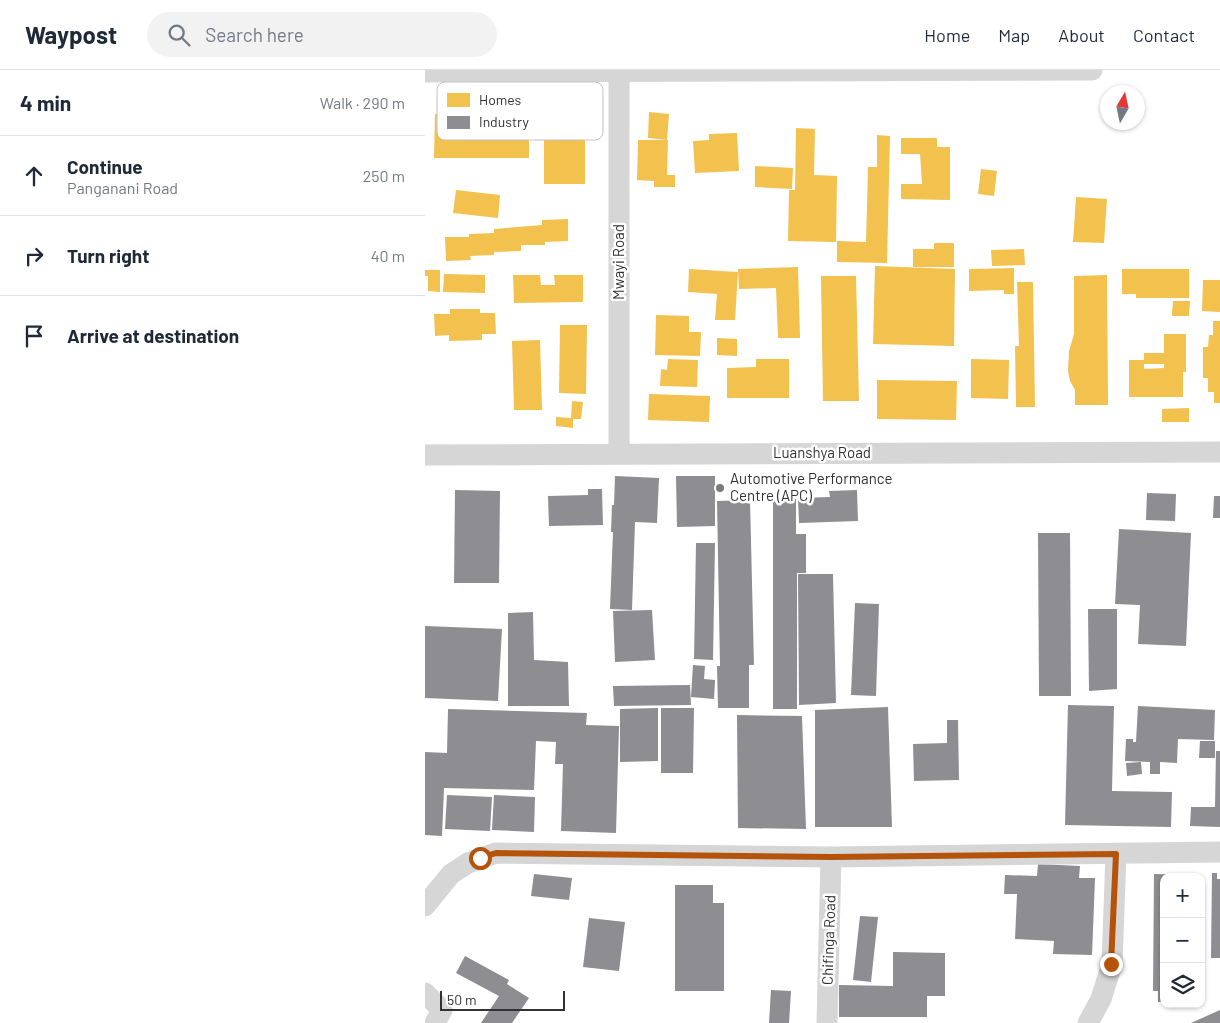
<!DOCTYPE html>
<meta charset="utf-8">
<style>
:root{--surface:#fff;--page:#f2f2f3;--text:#1f2937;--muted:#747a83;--line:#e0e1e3}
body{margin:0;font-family:Barlow,sans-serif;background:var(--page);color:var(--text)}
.controls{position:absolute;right:15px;bottom:15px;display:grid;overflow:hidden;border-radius:10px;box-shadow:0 1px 4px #0004}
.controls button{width:45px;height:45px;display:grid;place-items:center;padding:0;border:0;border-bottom:1px solid var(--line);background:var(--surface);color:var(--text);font:25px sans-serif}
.compass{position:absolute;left:675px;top:15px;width:45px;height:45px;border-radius:50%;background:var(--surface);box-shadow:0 1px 4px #0004;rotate:9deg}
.scale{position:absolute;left:15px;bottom:12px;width:125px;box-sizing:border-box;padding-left:5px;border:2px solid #323232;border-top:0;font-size:14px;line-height:18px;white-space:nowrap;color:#323232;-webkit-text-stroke:4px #fff;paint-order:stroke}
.stop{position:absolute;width:15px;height:15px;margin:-11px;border:4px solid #b45309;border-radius:50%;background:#fff}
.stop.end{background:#b45309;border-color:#fff;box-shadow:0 1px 5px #0008}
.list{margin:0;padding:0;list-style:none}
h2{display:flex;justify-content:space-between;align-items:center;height:65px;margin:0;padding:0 20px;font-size:21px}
h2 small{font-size:16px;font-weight:400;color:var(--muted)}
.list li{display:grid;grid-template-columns:32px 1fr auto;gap:15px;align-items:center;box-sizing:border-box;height:80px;padding:0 20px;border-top:1px solid var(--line)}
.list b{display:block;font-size:19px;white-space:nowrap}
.list p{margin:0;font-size:16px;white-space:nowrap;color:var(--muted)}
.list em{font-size:16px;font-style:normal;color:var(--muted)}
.icon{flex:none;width:28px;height:28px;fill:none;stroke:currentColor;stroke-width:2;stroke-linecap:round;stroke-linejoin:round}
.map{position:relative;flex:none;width:795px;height:953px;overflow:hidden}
header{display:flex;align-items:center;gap:30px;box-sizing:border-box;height:70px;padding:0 25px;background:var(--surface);border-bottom:1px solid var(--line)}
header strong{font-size:24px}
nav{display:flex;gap:28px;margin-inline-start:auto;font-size:18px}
.search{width:350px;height:45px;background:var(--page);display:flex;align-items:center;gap:12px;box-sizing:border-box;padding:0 18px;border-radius:28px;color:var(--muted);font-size:19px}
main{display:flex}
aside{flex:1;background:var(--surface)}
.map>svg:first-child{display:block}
.homes{fill:#f2c14e;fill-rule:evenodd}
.industry{fill:#8d8d92}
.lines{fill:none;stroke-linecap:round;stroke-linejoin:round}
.minor{stroke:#d6d6d6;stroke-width:21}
.route{stroke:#b45309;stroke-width:6}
.poi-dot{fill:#7a7a7a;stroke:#fff;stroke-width:2}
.labels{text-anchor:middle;stroke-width:5;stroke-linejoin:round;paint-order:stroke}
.street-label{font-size:15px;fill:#323232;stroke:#fff}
.poi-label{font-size:15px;fill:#323232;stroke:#fff;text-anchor:start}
.key{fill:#fff;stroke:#c2c2c2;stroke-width:1}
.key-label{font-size:14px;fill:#323232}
</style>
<header>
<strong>Waypost</strong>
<div class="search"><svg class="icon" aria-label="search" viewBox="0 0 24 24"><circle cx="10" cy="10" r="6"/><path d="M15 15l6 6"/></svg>Search here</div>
<nav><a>Home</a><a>Map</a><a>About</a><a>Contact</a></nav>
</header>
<main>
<aside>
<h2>4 min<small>Walk · 290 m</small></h2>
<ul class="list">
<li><svg class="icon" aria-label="ahead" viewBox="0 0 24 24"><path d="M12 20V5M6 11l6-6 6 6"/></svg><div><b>Continue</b><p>Panganani Road</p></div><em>250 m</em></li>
<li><svg class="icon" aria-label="right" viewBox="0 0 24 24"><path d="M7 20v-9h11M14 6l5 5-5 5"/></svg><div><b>Turn right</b></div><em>40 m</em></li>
<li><svg class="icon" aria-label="arrive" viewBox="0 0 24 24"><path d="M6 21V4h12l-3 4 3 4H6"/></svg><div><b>Arrive at destination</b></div></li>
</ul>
</aside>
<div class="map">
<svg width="795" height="953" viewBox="0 0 795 953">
<rect width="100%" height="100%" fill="#fff"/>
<!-- homes -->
<g class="homes">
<rect x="119" y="40" width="41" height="74"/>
<path d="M224 42 244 44 242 70 223 68Z"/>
<path d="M10 44 104 45V88H9Z"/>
<path d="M371 58 390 59 389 105 412 106 411 172 363 171 364 120H370Z"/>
<path d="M312 63 314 101 270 103 268 71 284 70V64Z"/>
<path d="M452 65 465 66 462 193 412 192V171L441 172 443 97H452Z"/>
<path d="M476 68H512V77H525V130L476 129V114H497L495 84H476Z"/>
<path d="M213 70H243L242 105H250V117H229V111L212 110Z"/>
<path d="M330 96 368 98 367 119 330 117Z"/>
<path d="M556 99 572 101 569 126 553 124Z"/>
<path d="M31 120 75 125 73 148 28 143Z"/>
<path d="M651 127 682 129 679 173 648 172Z"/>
<path d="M143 149V171L120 172V175H96V181L69 182V185L45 186 46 190 21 191 20 167H44V164L69 163V159L117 155V150Z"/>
<path d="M509 173H529V197H488V179H509Z"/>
<path d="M599 179 600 195 567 196 566 180Z"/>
<path d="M450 196 530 199 529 276 448 274Z"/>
<path d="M373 197 375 268H353L351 218 314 219 313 199Z"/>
<path d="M589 198V224H579V220L544 221V199Z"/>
<path d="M264 199 313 202 310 250H290L292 224 263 222Z"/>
<path d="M697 199H764V228H711V224H697Z"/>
<path d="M0 200H15V222L3 221V206H0Z"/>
<path d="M19 204 60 205V223L18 222Z"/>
<path d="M88 205H115L116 215H130L129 205H158V232L89 233Z"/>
<path d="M682 205 683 335H650V320L645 311 643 301 644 281 649 264V206Z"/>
<path d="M396 206H431L434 331H398Z"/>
<path d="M778 210H795V242L777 241Z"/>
<path d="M592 212H608L610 337H591L590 276H594Z"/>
<path d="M748 231H765L764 246H747Z"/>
<path d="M25 239H55V243H70L71 264H57V270L24 271V265L10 266 9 244H25Z"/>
<path d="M231 245 264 246V262H276L275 286 230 285Z"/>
<path d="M788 251H795V333H789V322H783V308H778V277H783L784 265H788Z"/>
<path d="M135 255H162L161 324 134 323Z"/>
<path d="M739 264H761V302H758V327H704V290H719V283H739ZM719 294H739V298L719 299Z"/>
<path d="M292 268 312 269V286L292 285Z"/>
<path d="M115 270 117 340H89L87 271Z"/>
<path d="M243 289 273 290 272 317 235 316 236 299 242 300Z"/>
<path d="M331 289H364V328H302V298L331 297Z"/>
<path d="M546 289 584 290 583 329 546 328Z"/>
<path d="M452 310 532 311 531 350 452 349Z"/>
<path d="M224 324 285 326 284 352 223 350Z"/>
<path d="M147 331 158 332 156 349H148V358L131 356V347L146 348Z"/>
<path d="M764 338V352H737V339Z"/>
</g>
<!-- industry -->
<g class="industry">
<path d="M190 406 234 408 232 453 210 452 207 540 185 539 188 462H186L187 435H189Z"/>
<path d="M251 406H290V456L252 457Z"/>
<path d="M163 419H177L178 455 124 456 123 426 163 425Z"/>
<path d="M30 420 75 421 74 513H29Z"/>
<path d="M432 420 433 451 374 453 373 428 405 427 404 421Z"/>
<path d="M722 423 751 424 750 451 721 450Z"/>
<path d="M789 426H795V448H788Z"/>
<path d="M348 429H371V464H381V503H372V639H348Z"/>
<path d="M325 430 329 595H324V638H293L292 596H295L292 431Z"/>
<path d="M694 459 766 463 761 576 713 574 715 535 690 534Z"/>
<path d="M613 463H645L646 626H614Z"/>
<path d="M271 473H290L288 590 269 589Z"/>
<path d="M373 504H408L411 633 374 635Z"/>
<path d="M430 533 454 534 451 626 426 625Z"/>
<path d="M663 539H692V619L664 621Z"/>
<path d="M227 540 230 590 190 592 188 541Z"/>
<path d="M108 542 109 590 143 592 144 636H83V543Z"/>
<path d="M0 556 77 559 73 631 0 628Z"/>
<path d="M268 595 280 596 279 609 290 610 289 629 266 627Z"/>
<path d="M265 615 266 635 189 636 188 616Z"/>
<path d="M643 635 689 636 687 721 747 722 746 757 640 755Z"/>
<path d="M713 636 790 640 789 670 753 669 752 693 735 692V704H725V692L700 691 701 669H708V672H711Z"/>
<path d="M463 637 467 757H390V640Z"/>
<path d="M233 638V691L195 692V639Z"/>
<path d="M236 638H269L268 703H236Z"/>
<path d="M23 639 162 643 161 655 194 656 191 763 136 761 138 694H130L131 672 111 671 109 720 19 718 17 766 0 765V682L22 683Z"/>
<path d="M312 645 377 646 381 759 313 758Z"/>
<path d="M522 650H533L534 710 489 711 488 674 522 673Z"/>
<path d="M775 671H790V688H774Z"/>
<path d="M791 681H795V757L765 756 766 737H790Z"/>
<path d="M716 692 717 704 702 706 701 693Z"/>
<path d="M22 725 67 727 65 761 20 759Z"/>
<path d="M69 725 110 727 109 762 67 760Z"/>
<path d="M613 794 655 796 654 808H670L667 885 628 884 629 871 590 869 592 824H579L580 805 612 806Z"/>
<path d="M787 803H792V809H795V888H786Z"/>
<path d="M109 804 147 808 144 830 106 826Z"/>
<path d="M729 804 772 805V807H739V932H733V921H728Z"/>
<path d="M250 815H288V833H299V921H250Z"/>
<path d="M435 846 453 847 446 912 428 910Z"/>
<path d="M164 848 200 852 194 901 158 897Z"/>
<path d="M468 882 520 883V926H502V947H414V915L468 916Z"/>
<path d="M40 886 84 910 82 914 104 928 87 953H56L74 926 31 903Z"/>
<path d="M346 920 366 921 364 953H344Z"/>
<path d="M795 940V953H766Z"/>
</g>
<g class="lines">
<!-- minor -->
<g class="minor">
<path d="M194 0V383"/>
<path d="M0 2 667 0"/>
<path d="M0 385 795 382"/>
<path d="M0 836 26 804 43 793 71 783 406 787 795 782"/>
<path d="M0 923 17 940 10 953"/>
<path d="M402 953 406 787"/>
<path d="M663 953 676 929 687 894 691 784"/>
</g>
</g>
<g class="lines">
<!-- route -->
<path class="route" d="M55 788 71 783 406 787 691 784 686 894"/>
</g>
<!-- markers -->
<circle class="poi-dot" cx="295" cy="418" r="5"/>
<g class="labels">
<!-- street labels -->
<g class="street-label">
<text transform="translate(194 192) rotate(-90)" y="5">Mwayi Road</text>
<text x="397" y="388">Luanshya Road</text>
<text transform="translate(404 870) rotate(-88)" y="5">Chifinga Road</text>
</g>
<!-- poi labels -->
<g class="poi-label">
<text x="305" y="414">Automotive Performance<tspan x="305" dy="17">Centre (APC)</tspan></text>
</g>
</g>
<!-- legend -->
<rect x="12" y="12" width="166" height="58" rx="8" class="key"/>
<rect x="22" y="23" width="23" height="14" fill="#f2c14e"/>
<rect x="22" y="46" width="23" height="13" fill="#8d8d92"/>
<g class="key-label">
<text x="54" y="35">Homes</text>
<text x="54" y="57">Industry</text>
</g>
</svg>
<div class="controls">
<button>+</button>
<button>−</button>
<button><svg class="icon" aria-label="layers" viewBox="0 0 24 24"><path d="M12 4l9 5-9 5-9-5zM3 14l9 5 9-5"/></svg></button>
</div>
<svg class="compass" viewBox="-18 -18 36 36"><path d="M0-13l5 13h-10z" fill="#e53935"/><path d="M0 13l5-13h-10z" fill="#747a83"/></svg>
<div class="scale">50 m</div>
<div class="stop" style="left:55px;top:788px"></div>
<div class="stop end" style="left:686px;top:894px"></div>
</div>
</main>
